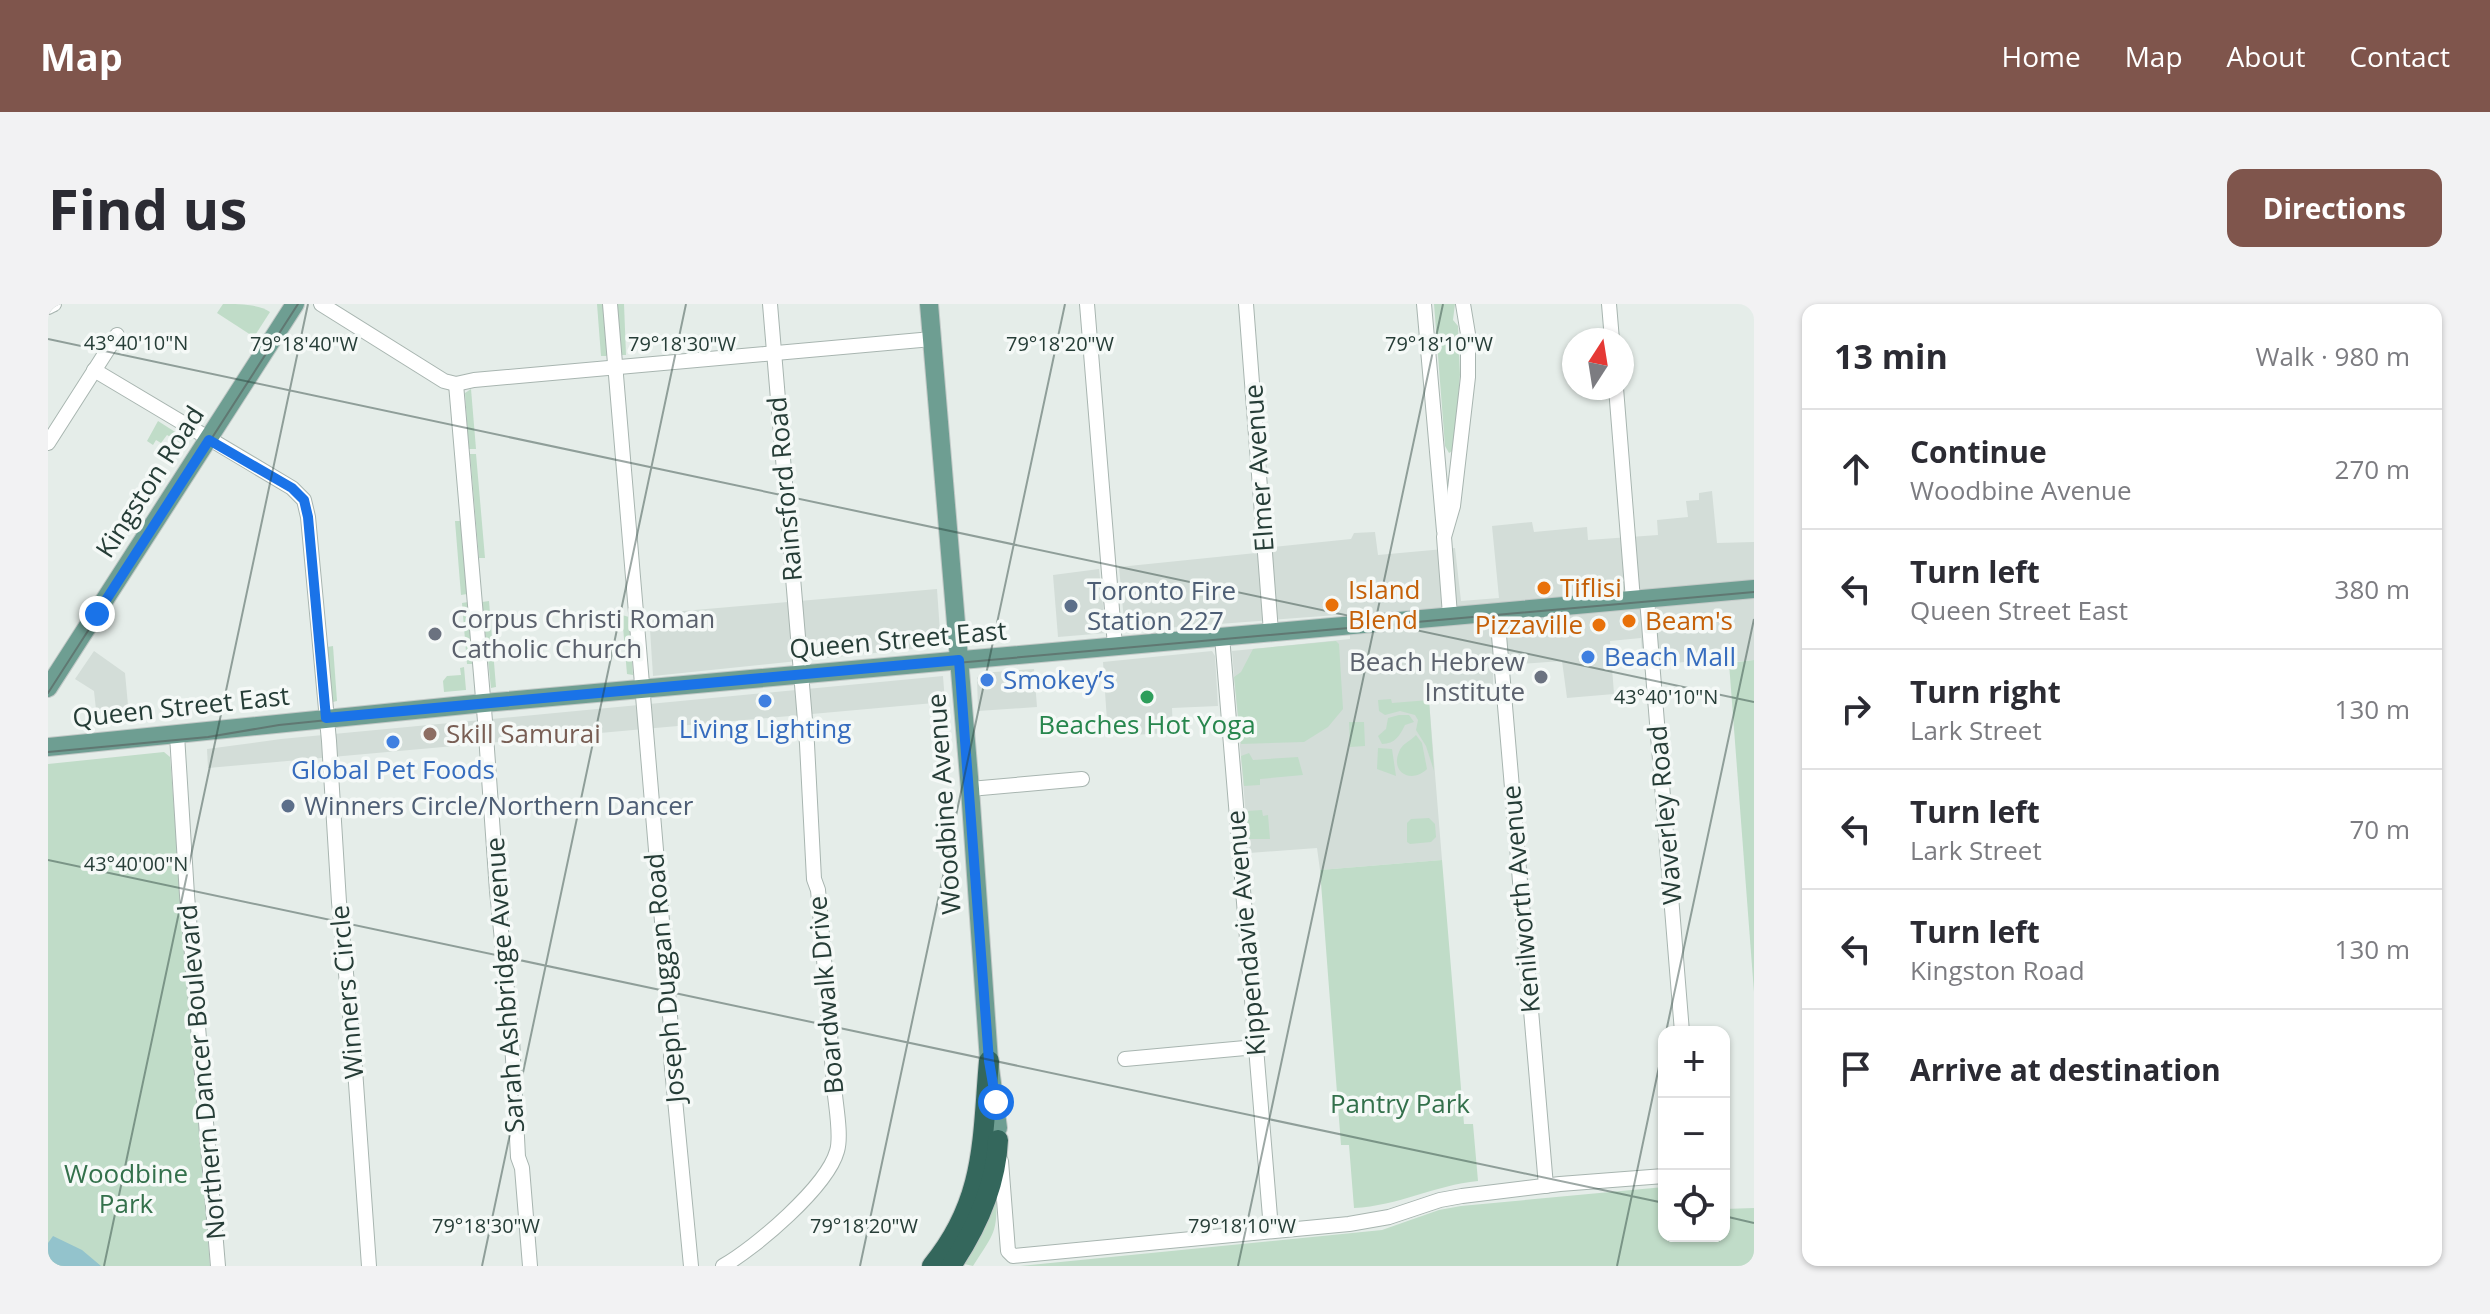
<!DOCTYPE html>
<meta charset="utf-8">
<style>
:root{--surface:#fff;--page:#f2f2f3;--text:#2b2b33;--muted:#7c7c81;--line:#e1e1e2;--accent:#7f554c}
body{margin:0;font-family:"Open Sans",sans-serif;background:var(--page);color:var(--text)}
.controls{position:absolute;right:24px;bottom:24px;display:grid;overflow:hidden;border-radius:16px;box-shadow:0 2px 6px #0004}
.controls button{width:72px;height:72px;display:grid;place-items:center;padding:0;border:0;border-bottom:2px solid var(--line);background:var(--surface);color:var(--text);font:40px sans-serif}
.compass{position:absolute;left:1514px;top:24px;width:72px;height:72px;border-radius:50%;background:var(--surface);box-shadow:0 2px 6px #0004;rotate:12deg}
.stop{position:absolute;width:24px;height:24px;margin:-18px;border:6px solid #1a73e8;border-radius:50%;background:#fff}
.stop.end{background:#1a73e8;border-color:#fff;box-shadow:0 2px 8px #0008}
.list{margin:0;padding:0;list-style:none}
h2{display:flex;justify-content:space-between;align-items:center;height:104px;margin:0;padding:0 32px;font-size:34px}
h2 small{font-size:26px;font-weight:400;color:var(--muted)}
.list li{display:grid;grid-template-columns:52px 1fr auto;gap:24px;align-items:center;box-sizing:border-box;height:120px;padding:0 32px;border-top:2px solid var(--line)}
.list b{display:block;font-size:30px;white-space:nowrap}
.list p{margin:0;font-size:26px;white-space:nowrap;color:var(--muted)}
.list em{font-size:26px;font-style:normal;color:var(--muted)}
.icon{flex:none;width:44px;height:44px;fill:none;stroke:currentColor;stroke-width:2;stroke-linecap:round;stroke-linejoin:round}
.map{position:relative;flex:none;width:1706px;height:962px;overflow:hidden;border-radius:16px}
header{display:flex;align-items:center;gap:48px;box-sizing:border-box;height:112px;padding:0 40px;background:var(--accent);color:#fff}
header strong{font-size:38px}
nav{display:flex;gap:44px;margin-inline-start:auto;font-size:28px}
.intro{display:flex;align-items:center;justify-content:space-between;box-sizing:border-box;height:192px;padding:0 48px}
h1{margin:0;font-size:56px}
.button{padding:20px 36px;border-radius:16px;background:var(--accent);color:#fff;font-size:28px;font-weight:700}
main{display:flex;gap:48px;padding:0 48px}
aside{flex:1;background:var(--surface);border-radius:16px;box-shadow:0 2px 6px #0004}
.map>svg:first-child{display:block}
.built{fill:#d3ddd8}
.green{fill:#c0dcc8}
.water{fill:#93c3cc}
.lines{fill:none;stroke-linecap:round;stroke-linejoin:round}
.minor-casing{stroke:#a8b5b0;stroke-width:16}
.major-casing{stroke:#c2c9c7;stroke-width:20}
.highway-casing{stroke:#c2c9c7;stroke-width:22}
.minor{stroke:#fff;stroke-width:14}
.major{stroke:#6e9e92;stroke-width:18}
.highway{stroke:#34675c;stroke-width:20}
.tram{stroke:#607872;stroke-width:2}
.route{stroke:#1a73e8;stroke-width:10}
.ticks{fill:none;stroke:#263d37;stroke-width:2;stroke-opacity:0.45}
.food-dot{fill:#e8710a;stroke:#f5f9f7;stroke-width:3}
.service-dot{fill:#5c6f8a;stroke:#f5f9f7;stroke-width:3}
.worship-dot{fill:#6b7280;stroke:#f5f9f7;stroke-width:3}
.shop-dot{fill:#3f7fe0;stroke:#f5f9f7;stroke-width:3}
.leisure-dot{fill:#2e9e5b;stroke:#f5f9f7;stroke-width:3}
.education-dot{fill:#8d6e63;stroke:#f5f9f7;stroke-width:3}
.labels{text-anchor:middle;stroke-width:7;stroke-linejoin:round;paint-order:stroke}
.street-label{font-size:26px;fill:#263d37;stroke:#f5f9f7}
.food-label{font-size:26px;fill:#c56008;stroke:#f5f9f7;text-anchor:start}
.service-label{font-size:26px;fill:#4e5e75;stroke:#f5f9f7;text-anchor:start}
.worship-label{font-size:26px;fill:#5b616d;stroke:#f5f9f7;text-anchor:start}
.shop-label{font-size:26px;fill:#366cbe;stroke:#f5f9f7;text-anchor:start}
.leisure-label{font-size:26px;fill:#27864d;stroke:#f5f9f7}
.education-label{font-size:26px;fill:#785e54;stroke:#f5f9f7;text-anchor:start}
.park-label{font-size:26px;fill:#33704b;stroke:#f5f9f7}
.ticks-label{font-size:20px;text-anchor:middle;fill:#263d37;stroke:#f5f9f7;stroke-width:7;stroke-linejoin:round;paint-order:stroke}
</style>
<header>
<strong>Map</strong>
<nav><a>Home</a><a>Map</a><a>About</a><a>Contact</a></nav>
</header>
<div class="intro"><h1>Find us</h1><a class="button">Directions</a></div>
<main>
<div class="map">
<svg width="1706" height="962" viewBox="0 0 1706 962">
<rect width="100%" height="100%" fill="#e5ede9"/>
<!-- built -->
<g class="built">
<path d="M1664 187 1669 239 1706 238V356L1654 361 1653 356 1595 363 1593 334 1562 337 1566 390 1519 394 1514 357 1445 362V391L1381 396 1394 556 1272 566 1269 544 1201 549 1184 347 1302 335V310L1077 327 1071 263 1208 249 1225 243 1303 235 1306 229 1327 228 1330 251 1407 244 1413 297 1451 294 1444 222 1484 218 1486 228 1539 223 1540 236 1610 231 1609 216 1640 213 1638 197 1651 196V189Z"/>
<path d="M1051 265 1058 329 1010 333 1005 271Z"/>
<path d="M889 285 893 342 605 372 601 310Z"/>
<path d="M46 347 77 369 81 412 49 415 46 387 27 375Z"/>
<path d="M1164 347 1167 352 1170 402 1124 404 1125 429 1060 432 1055 358Z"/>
<path d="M986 365 989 403 930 407 929 374 933 369Z"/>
<path d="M895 372 897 398 160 464 159 445 233 435Z"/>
</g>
<!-- green -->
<g class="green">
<path d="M175 0C190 0 211 0 222 8L206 33 169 9Z"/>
<path d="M549 0H557L560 50 558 52H553Z"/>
<path d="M568 0H576L578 51H573Z"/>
<path d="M1386 0H1407L1405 16 1410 22 1412 71 1406 146 1401 149 1397 142Z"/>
<path d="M423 85 428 145H421L417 89Z"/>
<path d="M110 117 135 133 138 142 119 131 113 139 108 136 105 141 99 137Z"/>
<path d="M422 150H428L437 254H431Z"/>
<path d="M407 217H413L419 290 413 291Z"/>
<path d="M441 297 448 383 443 384 434 298Z"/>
<path d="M420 298 425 360H419L414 299Z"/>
<path d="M574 311 581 313 585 371 579 370Z"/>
<path d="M1288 337 1291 340 1295 405 1280 423 1256 438 1193 440 1186 373 1193 368 1205 345Z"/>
<path d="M285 342 289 397 285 398 279 343Z"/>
<path d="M1706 356V688L1681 359Z"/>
<path d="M416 363 418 386 396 388 395 377 399 372 413 371 412 364Z"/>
<path d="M1343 395 1344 399 1381 396 1386 467 1378 442 1368 426 1370 416 1367 411 1352 407 1337 411 1331 407 1330 396Z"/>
<path d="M1351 411H1361L1366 418 1357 421C1352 431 1347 440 1334 440L1330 432 1338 425 1340 414Z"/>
<path d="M1316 418 1317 442 1302 443 1301 418Z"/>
<path d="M1368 431 1374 439 1379 465C1364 480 1342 469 1351 448 1354 439 1363 437 1368 431Z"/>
<path d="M1330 444 1344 445 1348 472 1329 465Z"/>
<path d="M116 448 122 453 162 962H0V460Z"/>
<path d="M1201 449 1205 456 1250 453 1255 471 1212 475V481L1196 482 1193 452Z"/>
<path d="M1214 506 1215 512 1220 511 1222 535H1200L1198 507Z"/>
<path d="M1381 514 1387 520 1388 533 1383 538 1362 540 1359 538V519L1363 515Z"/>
<path d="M1394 556 1416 820H1425L1430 877C1387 881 1350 902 1306 904L1301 841H1293L1272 566Z"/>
<path d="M1616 883V932H1676V905L1706 904V962H972L1334 926 1391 906 1413 902Z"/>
<path d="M948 889C950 929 946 929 925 962L916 960Z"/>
</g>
<!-- water -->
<path class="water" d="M5 932 34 946 53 962H0V939Z"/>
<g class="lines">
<!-- minor casing -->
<g class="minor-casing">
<g id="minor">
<path d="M273 0 396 77 408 80 426 76 884 35"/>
<path d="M562 0 624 736 623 754 643 962"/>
<path d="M1039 0 1067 342"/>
<path d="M1198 0 1223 328"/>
<path d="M1376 0 1396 227"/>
<path d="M1561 0 1564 36"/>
<path d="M0 3 6 0"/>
<path d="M46 66 244 184 256 196 260 213 281 437 291 598 306 751 321 962"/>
<path d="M408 80 437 417 449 587 464 735 470 853 474 864 482 962"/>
<path d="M1568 84 1585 296"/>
<path d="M0 139 69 31"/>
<path d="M1599 295 1634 728"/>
<path d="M1449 308 1498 882"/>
<path d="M1402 311 1396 233 1405 202 1420 73V30L1415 0"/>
<path d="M1174 332 1223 925"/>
<path d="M129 431 139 591 170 962"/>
<path d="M922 485 1034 475"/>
<path d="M1077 755 1208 743"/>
<path d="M953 857 960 947 965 952 1301 920 1341 913 1392 896 1414 892 1512 880 1616 872"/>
<path d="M675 962C707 944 779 883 789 847 794 831 787 798 786 781 781 716 776 651 770 586L766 575 759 440 722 0"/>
</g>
</g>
<!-- major casing -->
<g class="major-casing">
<g id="major">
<path d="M881 0 922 485 941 757 950 824"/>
<path d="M0 384 247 0"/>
<path d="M0 443 436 399 1706 285"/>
</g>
</g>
<!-- highway casing -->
<g class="highway-casing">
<g id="highway">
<path d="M884 962C938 896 934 836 941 757"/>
<path d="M903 962C928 925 948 882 950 836"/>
</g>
</g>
<!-- minor -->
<use href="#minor" class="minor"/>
<!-- major -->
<use href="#major" class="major"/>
<!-- highway -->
<use href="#highway" class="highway"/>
<!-- tram -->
<g class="tram">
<path d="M0 389 250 0"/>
<path d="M0 448 160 433 231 421 378 406 1706 288"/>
</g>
</g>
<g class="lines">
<!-- route -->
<path class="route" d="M49 310 161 136 244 184 256 196 260 213 278 414 911 356 941 757 948 798"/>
</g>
<!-- ticks -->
<path class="ticks" d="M0 35 1706 398M0 556 1616 899M1618 728 1706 315M1676 912 1706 919M56 962 260 0M434 962 638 0M812 962 1017 0M1190 962 1395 0M1569 962 1616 739"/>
<!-- markers -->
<g class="food-dot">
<circle cx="1496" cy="284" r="8"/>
<circle cx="1284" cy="301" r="8"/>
<circle cx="1581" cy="317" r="8"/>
<circle cx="1551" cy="321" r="8"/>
</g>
<g class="service-dot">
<circle cx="1023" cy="302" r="8"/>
<circle cx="240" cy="502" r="8"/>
</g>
<g class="worship-dot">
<circle cx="387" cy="330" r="8"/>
<circle cx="1493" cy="373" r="8"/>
</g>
<g class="shop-dot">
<circle cx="1540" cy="353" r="8"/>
<circle cx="939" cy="376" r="8"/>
<circle cx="717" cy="397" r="8"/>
<circle cx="345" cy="438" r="8"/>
</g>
<circle class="leisure-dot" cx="1099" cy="393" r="8"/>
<circle class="education-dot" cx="382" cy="430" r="8"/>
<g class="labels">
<!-- street labels -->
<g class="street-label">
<text transform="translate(1211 164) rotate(-94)" y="9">Elmer Avenue</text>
<text transform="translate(102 178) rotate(-57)" y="9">Kingston Road</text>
<text transform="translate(737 185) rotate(-95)" y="9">Rainsford Road</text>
<text transform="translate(850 336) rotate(-5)" y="9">Queen Street East</text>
<text transform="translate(133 403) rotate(-6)" y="9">Queen Street East</text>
<text transform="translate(896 500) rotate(-94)" y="9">Woodbine Avenue</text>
<text transform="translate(1617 511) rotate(-95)" y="9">Waverley Road</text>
<text transform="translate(1473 595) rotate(-95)" y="9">Kenilworth Avenue</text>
<text transform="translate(1198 629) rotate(-95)" y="9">Kippendavie Avenue</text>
<text transform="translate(617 674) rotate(-95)" y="9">Joseph Duggan Road</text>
<text transform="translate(457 681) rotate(-94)" y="9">Sarah Ashbridge Avenue</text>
<text transform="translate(299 688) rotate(-95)" y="9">Winners Circle</text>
<text transform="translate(778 691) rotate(-95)" y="9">Boardwalk Drive</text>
<text transform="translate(154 768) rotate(-95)" y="9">Northern Dancer Boulevard</text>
</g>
<!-- food labels -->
<g class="food-label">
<text x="1512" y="293">Tiflisi</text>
<text x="1300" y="295">Island<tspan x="1300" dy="30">Blend</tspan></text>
<text x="1597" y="326">Beam's</text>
<text x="1535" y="330" text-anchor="end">Pizzaville</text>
</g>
<!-- service labels -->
<g class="service-label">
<text x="1039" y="296">Toronto Fire<tspan x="1039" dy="30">Station 227</tspan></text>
<text x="256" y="511">Winners Circle/Northern Dancer</text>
</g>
<!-- worship labels -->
<g class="worship-label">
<text x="403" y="324">Corpus Christi Roman<tspan x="403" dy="30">Catholic Church</tspan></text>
<text x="1477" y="367" text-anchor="end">Beach Hebrew<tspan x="1477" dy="30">Institute</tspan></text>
</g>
<!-- shop labels -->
<g class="shop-label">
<text x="1556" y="362">Beach Mall</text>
<text x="955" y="385">Smokey’s</text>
<text x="717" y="434" text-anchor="middle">Living Lighting</text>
<text x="345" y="475" text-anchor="middle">Global Pet Foods</text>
</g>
<!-- leisure labels -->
<g class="leisure-label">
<text x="1099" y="430">Beaches Hot Yoga</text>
</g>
<!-- education labels -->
<g class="education-label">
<text x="398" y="439">Skill Samurai</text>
</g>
<!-- park labels -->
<g class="park-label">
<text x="1352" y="809">Pantry Park</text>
<text x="78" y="879">Woodbine<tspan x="78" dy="30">Park</tspan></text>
</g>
</g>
<g class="ticks-label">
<text x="88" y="46">43°40'10"N</text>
<text x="256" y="47">79°18'40"W</text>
<text x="634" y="47">79°18'30"W</text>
<text x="1012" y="47">79°18'20"W</text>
<text x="1391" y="47">79°18'10"W</text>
<text x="1618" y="400">43°40'10"N</text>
<text x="88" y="567">43°40'00"N</text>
<text x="438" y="929">79°18'30"W</text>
<text x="816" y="929">79°18'20"W</text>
<text x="1194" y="929">79°18'10"W</text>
</g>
</svg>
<div class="controls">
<button>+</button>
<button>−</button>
<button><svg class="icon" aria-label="locate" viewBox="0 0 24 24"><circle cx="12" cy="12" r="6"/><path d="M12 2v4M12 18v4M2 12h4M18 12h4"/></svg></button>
</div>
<svg class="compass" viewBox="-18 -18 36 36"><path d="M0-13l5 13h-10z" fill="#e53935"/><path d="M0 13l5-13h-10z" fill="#7c7c81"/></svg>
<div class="stop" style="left:948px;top:798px"></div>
<div class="stop end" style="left:49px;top:310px"></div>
</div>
<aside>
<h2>13 min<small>Walk · 980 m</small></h2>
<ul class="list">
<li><svg class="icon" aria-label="ahead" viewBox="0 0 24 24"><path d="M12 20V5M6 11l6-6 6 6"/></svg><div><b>Continue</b><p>Woodbine Avenue</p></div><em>270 m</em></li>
<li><svg class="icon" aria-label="left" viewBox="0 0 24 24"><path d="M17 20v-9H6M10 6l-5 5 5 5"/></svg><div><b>Turn left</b><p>Queen Street East</p></div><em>380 m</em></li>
<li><svg class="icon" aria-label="right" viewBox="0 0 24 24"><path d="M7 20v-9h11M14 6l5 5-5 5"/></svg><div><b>Turn right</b><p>Lark Street</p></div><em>130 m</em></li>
<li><svg class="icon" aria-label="left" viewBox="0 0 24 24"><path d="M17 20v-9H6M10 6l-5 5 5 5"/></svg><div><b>Turn left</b><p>Lark Street</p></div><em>70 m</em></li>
<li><svg class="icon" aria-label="left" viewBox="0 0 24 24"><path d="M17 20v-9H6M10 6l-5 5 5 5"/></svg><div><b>Turn left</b><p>Kingston Road</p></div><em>130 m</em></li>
<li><svg class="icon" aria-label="arrive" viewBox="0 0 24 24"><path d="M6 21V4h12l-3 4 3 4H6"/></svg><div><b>Arrive at destination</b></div></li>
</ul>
</aside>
</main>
